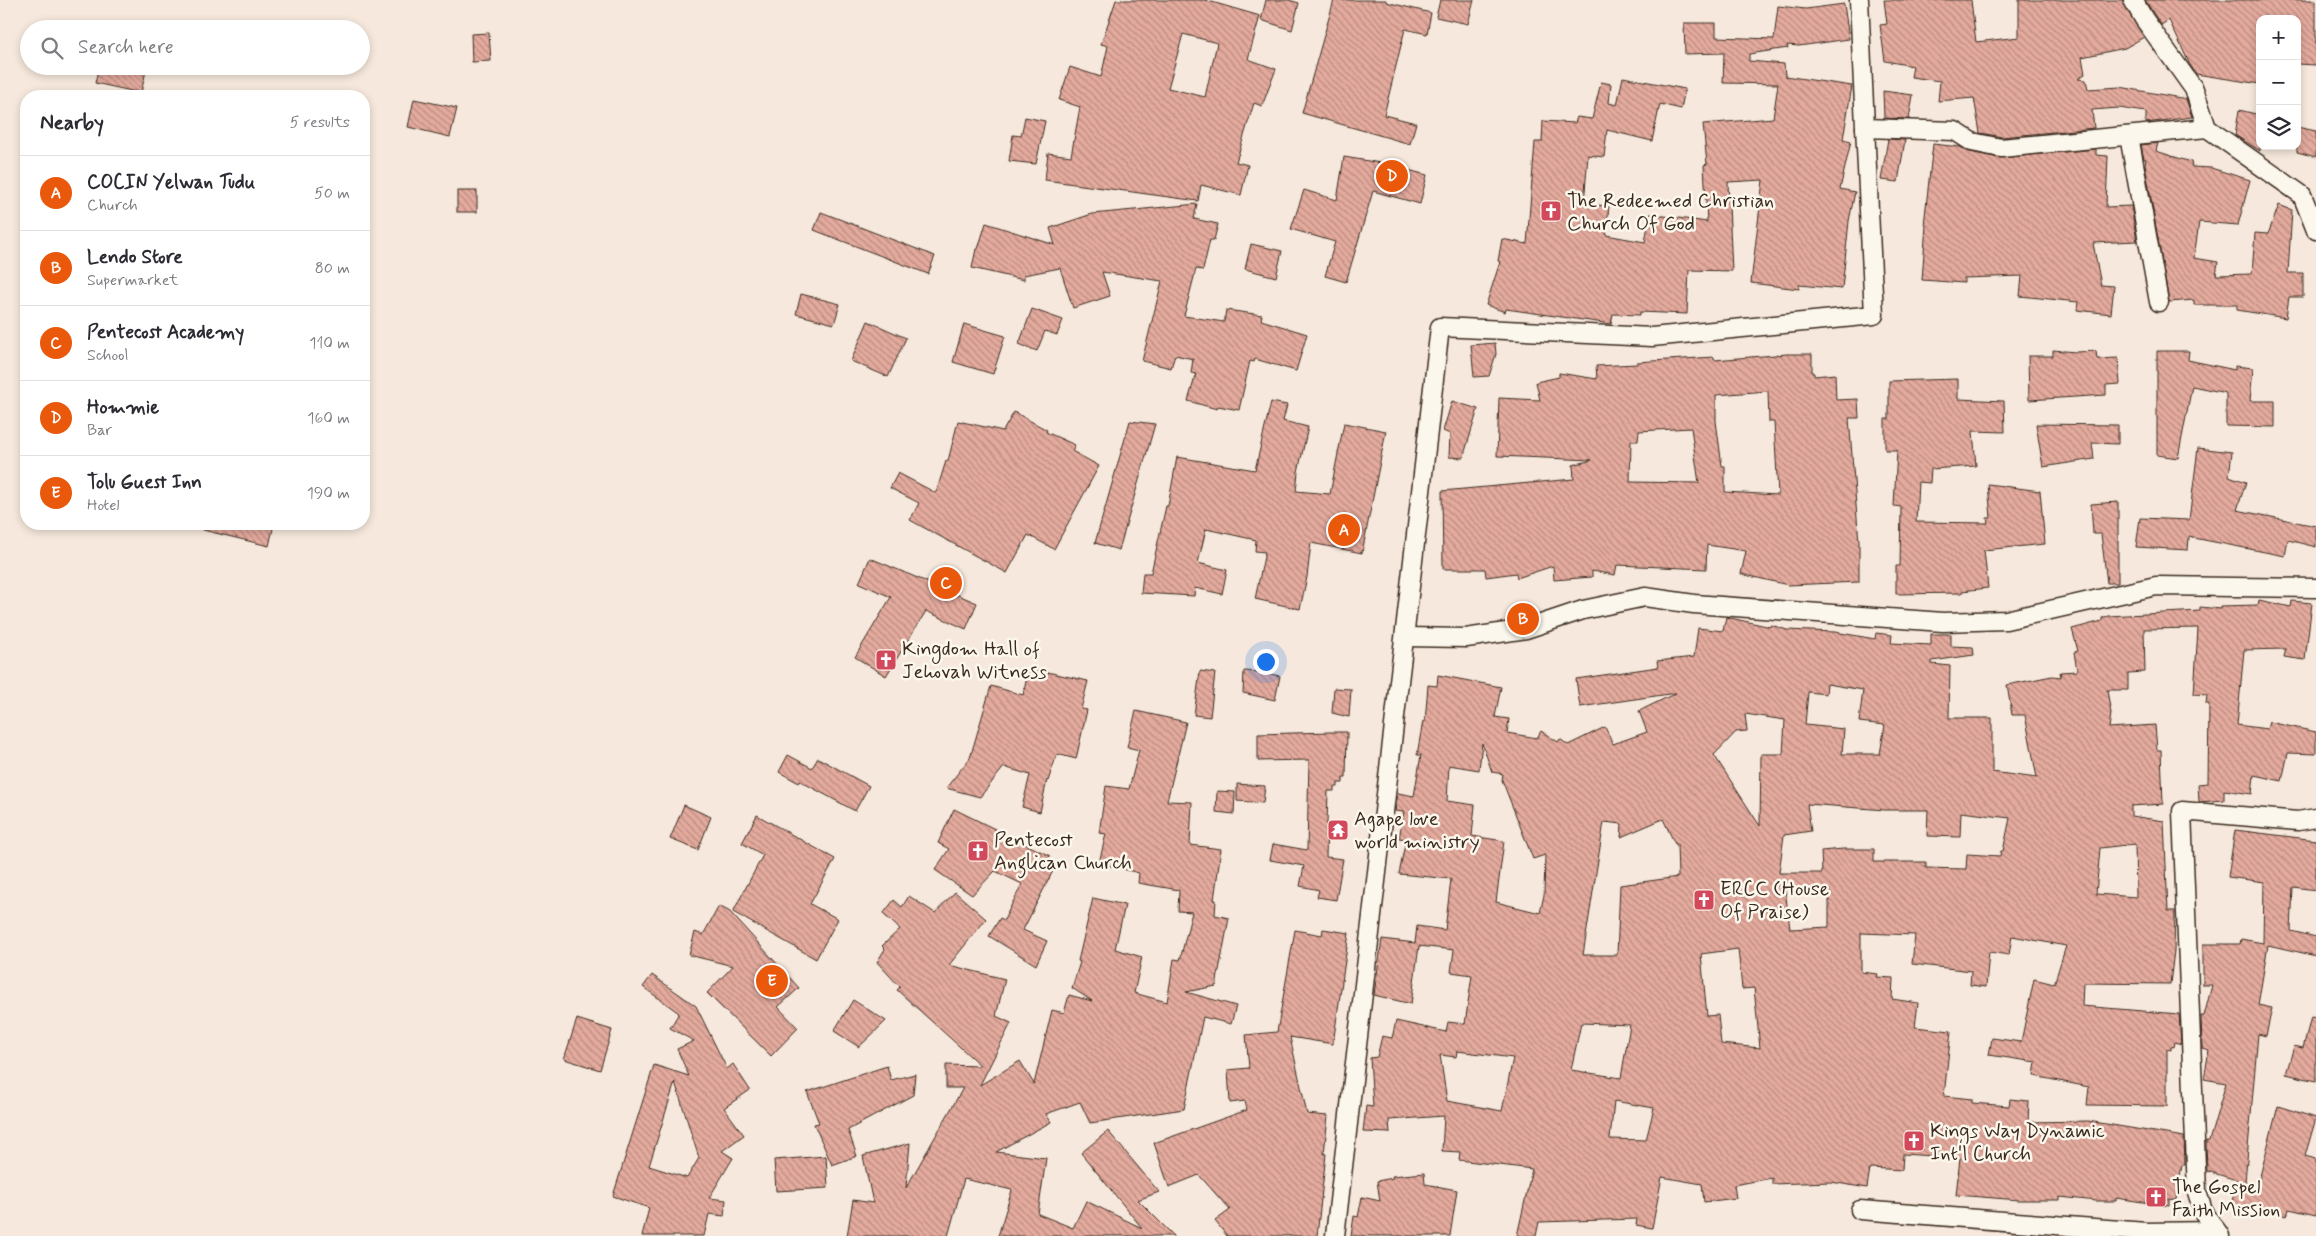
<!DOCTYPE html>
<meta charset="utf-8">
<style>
:root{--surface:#fff;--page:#f2f2f3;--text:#2b2b33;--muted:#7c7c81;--line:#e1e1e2;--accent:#ea580c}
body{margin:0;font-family:Mynerve,sans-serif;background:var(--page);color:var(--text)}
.controls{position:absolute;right:15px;top:15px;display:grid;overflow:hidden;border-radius:10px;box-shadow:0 2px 8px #0003}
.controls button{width:45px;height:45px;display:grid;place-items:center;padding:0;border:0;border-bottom:1px solid var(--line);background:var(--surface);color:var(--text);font:25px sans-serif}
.you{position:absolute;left:1265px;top:661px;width:18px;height:18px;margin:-12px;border:4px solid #fff;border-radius:50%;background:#1a73e8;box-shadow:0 0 0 8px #1a73e833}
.badge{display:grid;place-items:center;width:32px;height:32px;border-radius:50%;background:var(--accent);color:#fff;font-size:16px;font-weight:700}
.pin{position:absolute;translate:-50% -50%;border:2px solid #fff;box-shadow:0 1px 5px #0006}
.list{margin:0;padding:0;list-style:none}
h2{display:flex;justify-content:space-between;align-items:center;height:65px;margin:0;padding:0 20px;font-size:21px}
h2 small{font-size:16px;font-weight:400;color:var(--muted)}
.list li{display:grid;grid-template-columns:32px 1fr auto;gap:15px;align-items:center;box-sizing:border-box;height:75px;padding:0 20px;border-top:1px solid var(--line)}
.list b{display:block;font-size:19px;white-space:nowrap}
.list p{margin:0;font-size:16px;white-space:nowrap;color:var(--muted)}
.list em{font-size:16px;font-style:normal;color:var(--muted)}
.icon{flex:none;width:28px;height:28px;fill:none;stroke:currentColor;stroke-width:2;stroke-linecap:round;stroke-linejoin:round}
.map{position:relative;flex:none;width:2316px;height:1236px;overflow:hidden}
.search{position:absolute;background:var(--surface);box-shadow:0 2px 8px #0003;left:20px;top:20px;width:350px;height:55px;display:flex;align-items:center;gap:12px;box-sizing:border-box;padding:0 18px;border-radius:28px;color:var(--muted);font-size:19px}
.panel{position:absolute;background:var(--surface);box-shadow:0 2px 8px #0003;left:20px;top:90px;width:350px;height:440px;border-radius:20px}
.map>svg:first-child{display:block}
.building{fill:url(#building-back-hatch);stroke:#3b2a1e;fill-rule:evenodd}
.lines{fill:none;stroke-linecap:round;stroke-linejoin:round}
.minor-casing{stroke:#3b2a1e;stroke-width:21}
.minor{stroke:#fbf7ec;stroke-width:18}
.labels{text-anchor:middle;stroke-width:5;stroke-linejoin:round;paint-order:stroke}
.poi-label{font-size:20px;fill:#3b2a1e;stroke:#fbf7ec;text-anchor:start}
</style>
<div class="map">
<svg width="2316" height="1236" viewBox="0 0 2316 1236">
<defs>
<pattern id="building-back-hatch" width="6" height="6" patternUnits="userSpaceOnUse" patternTransform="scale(1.25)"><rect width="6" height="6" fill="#e4aa9e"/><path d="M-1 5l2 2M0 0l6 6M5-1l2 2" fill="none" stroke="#ba8b80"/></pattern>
</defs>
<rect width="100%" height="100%" fill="#f6e8dc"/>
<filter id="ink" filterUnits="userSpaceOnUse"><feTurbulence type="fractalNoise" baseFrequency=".02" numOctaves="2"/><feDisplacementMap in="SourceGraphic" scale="10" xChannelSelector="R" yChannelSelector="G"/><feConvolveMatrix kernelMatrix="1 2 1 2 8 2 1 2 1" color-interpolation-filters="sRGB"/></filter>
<g filter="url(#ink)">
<!-- building -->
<g class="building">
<path d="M1116 0H1205L1260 16 1248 59 1276 69 1262 106 1254 103 1236 162 1248 165 1241 195 1201 185 1198 201 1045 180 1048 153 1071 156 1080 107 1059 100 1070 67 1101 77 1108 46 1101 44ZM1183 34 1217 43 1205 97 1168 88Z"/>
<path d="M1266 0H1289L1299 3 1292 30 1261 20Z"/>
<path d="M1334 0H1386V2L1431 13 1427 34 1405 29 1384 115 1416 123 1410 144 1302 113Z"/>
<path d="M1440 0H1474L1468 24 1436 17Z"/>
<path d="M1884 0H1971L1976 42 2019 37V0H2122L2144 37 2125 48 2082 57 2085 74 2078 79 2086 80 2088 89 2120 87 2186 99 2192 117 2146 123V112L2119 108 2092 110 2094 128 2002 137 1980 133 1974 98 1938 101 1940 81 1911 77 1913 66 1885 61 1880 25 1887 24Z"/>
<path d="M2145 0H2316V65L2297 64V19H2260V84L2196 74 2189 63 2169 20 2161 25Z"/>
<path d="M1844 4 1849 39 1799 46 1787 45 1788 48 1749 54V61L1784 64 1785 76 1852 86 1843 139 1851 141 1840 189 1855 192 1849 221 1842 289 1799 285V289L1751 283 1763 180 1728 182 1732 271 1689 270 1687 314 1640 312V315L1613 314 1611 324 1506 309 1505 312 1486 305 1500 262 1498 261 1502 239 1527 244 1535 142H1542L1543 121 1575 123 1577 117 1592 119 1601 82 1611 84 1609 103 1617 105 1623 77 1685 89 1681 109 1660 104 1652 141 1607 130 1604 157 1588 155 1584 204 1609 206 1606 235 1645 242 1650 214 1707 222 1704 165 1707 164 1703 124 1773 118 1778 84 1723 83 1724 53 1685 54 1684 23H1716V37L1774 39 1778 6 1806 9Z"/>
<path d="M489 33 491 61 472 62 471 34Z"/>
<path d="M99 66H147L141 93 95 83Z"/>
<path d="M1883 91 1913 95 1909 119 1884 118Z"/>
<path d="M414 99 457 108 450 137 408 127Z"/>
<path d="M2239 110 2260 115V151L2235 135Z"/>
<path d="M1025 117 1045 121 1036 164 1009 161 1013 135 1021 136Z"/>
<path d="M2297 127 2316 131V157L2297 152Z"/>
<path d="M1888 139 1905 140 1898 182 1881 180Z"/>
<path d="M2158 143 2156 151 2191 162 2192 167 2211 168 2250 180 2238 225 2199 222 2194 258 2218 262 2216 275 2252 274 2255 233 2268 234 2279 205 2292 210 2288 273H2303V297H2289L2286 318 2237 310V305H2194V300L2169 302 2145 164 2146 159H2144L2141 145Z"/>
<path d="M1933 144 1960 147 1970 152 1999 158 2096 149V155L2108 156 2106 207 2131 206 2137 241 2093 243 2101 285 2114 286 2111 314 2077 310 2078 302 2020 296 2022 276 1964 278V283L1922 280 1926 225H1924Z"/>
<path d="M1344 157 1405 167 1404 169 1427 175 1420 204 1373 191 1346 282 1325 276 1335 242 1291 229 1304 190 1337 200Z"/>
<rect x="457" y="191" width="20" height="21"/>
<path d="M1197 204 1194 219 1218 224 1214 240H1210L1203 270 1196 269 1184 316 1224 322 1226 310 1262 315 1261 320 1307 334 1296 371 1255 359 1254 362 1250 361 1239 410 1218 406 1217 409 1188 401 1196 374 1191 373 1193 359 1175 355 1171 368 1142 361 1162 281 1102 272 1110 296 1073 308 1060 268 1024 275V280L972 268 976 249H978L986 223 1055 245 1050 228 1092 214Z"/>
<path d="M821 212 935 256 928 274 814 230Z"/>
<path d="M1251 244 1282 251 1276 277 1245 269Z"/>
<path d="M801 294 840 304 834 324 796 314Z"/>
<path d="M1032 309 1063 320 1057 335 1045 331 1037 351 1019 344Z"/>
<path d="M868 321 906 338 888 377 851 361Z"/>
<path d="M964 324 1005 336 993 374 953 362Z"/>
<path d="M1495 343 1496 354 1489 376 1474 377 1471 345Z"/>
<path d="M2053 350 2076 352 2096 351 2097 359 2118 358 2120 384 2106 385V395L2029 400 2028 356H2053Z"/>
<path d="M2157 351H2189L2188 360 2235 370V366L2253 368 2250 401H2275V427L2226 426V393L2192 386 2178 458 2157 455Z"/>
<path d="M1787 354H1812V373H1814V376L1835 374 1836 400 1858 399 1859 418H1849L1859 542V582L1788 585 1741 574 1746 551 1707 545 1706 569 1617 565 1615 575 1592 571V577L1554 580 1553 566 1517 578 1516 573 1486 577 1485 569H1443L1442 491 1574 479 1573 465 1592 460 1497 456 1499 398 1540 400 1536 382 1559 377V373L1597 379 1596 366 1637 364V362L1714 357V360ZM1768 391 1769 422H1774L1778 495 1725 492V466H1722L1716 421V395ZM1691 428 1699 483 1630 482 1631 441H1638L1639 431Z"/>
<path d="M1958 379V399L2004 401 2005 432 1973 431 1976 466 1931 469 1930 483 1918 482 1916 522 1988 523 1987 518H1991L1988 484 2040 491 2045 544 1984 550 1988 588 1962 591V593L1896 594V566H1900L1901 507 1894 506 1897 450H1885V419H1889V381Z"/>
<path d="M1452 401 1478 409 1463 458 1449 457 1450 434 1443 431Z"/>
<path d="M1271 402 1287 405 1283 421 1308 427 1298 472 1296 491 1330 494 1344 423 1386 431 1362 553 1311 543 1307 577 1300 609 1255 599 1265 552 1255 551 1256 540 1206 529 1198 563 1227 570 1222 594 1195 588 1194 596 1141 593 1143 573H1151L1166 506H1168L1177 457 1255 470Z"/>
<path d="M1014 412 1047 430 1046 432 1075 445 1072 451 1099 466 1054 549 1028 535 1007 573 910 520 919 503 890 488 898 473 936 493 946 461H948L958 421 1003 431Z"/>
<path d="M1130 421 1155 424 1119 550 1095 543Z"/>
<path d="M2036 424 2118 425V444L2092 443 2094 459 2043 467Z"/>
<path d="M2198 448 2232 452 2229 476 2246 482 2237 510 2316 526V547L2288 540 2285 556 2189 537 2188 550 2136 547 2140 518 2189 520Z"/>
<path d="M2118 502V583H2107L2101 534H2093L2091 504Z"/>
<path d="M204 524H274L269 546 203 530Z"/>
<path d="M870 558 977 603 966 629 926 611 886 676 855 657 891 597 859 583Z"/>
<path d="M2259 600 2291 607 2292 601 2312 603 2305 660 2284 657 2286 649 2244 650 2237 725 2267 729 2269 722 2316 732V754L2288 753 2282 781 2254 775 2252 794 2224 790V800L2199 802 2198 784 2208 783 2209 704H2206L2207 695 2194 694 2198 628 2144 629 2145 672 2128 673V690H2107L2111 714 2109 728 2155 725 2157 750H2161L2163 804 2131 806V816L2164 821 2168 911H2175L2174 951 2170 984 2083 983 2082 1006 2179 1014 2181 1044 2175 1042 2174 1047 2171 1046V1050L2167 1049V1106L2087 1105 2089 1087 2034 1076 2036 1062 1989 1055 1992 1038 2021 1042 2034 979 2054 984 2066 946 2012 936 2009 955 1989 952 1986 987 1970 985 1971 971 1912 964 1915 935 1861 933V972L1878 974 1877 977 1893 978 1892 999 1918 1003 1915 1027 1951 1031 1944 1096 1972 1099V1103L2009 1106 2010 1099 2029 1101 2028 1122 2088 1121 2184 1137 2185 1165H2182L2176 1200 2169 1199V1206L2116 1198V1201H2096L2060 1197V1200H2019L1956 1195 1960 1158 1903 1154 1902 1170 1870 1168 1867 1188 1831 1182 1772 1184V1178L1734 1185 1736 1198 1704 1202 1702 1184 1662 1177 1652 1228 1636 1225 1637 1219 1539 1222 1536 1236H1517L1532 1169 1459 1160 1460 1152 1442 1151 1444 1116 1389 1120 1390 1133 1363 1132 1366 1106 1373 1107 1370 1058 1377 1057 1382 1036 1392 1038 1396 1021 1446 1032 1448 1022 1465 1024 1472 975 1451 972 1454 950 1419 946 1411 1004 1374 995 1382 939 1415 943 1417 926 1445 930 1451 879 1399 874 1406 839 1399 838 1404 812 1395 811 1398 793 1414 796 1421 755H1417L1423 721 1425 722 1428 685 1437 686 1438 675 1501 687 1495 717 1509 719 1507 733 1537 738 1541 731 1558 742 1560 739 1568 745 1605 727 1613 744 1647 732 1639 711 1676 693 1580 707 1576 679 1658 667 1657 661 1694 657 1698 628 1723 631 1726 617 1771 627V625L1787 630 1835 632 1875 639 1876 633 1892 635 1891 643 1931 645V634H1951V646L1973 647 1974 655 1932 661V664L1950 666 1949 718H1992V772L2037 778 2025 715H2012L2007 685 2052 676 2061 677 2060 672 2077 671 2074 652 2078 651 2072 629 2102 621V618L2108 616 2200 611V607L2220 609V606L2258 605ZM1827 684 1863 690 1859 722 1885 725 1880 754H1842L1844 729 1805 725 1808 692 1826 694ZM1745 714 1785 720 1783 754H1761L1760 826 1714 755 1736 732 1747 731ZM1482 743 1492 772 1503 774 1502 780 1533 859 1545 855 1544 895 1540 913 1496 902 1504 841 1472 836 1475 805 1447 801 1449 765 1479 770ZM1807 804 1885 810H1928L1927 836 1960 837 1961 812 2010 818 2003 851H2001L2000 856 1967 854 1966 869 1926 868V862H1874V849H1843L1821 851 1822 873H1779L1784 835 1811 831ZM1663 819 1675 844H1677L1678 877 1620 885 1617 955H1583L1604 822 1622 824 1621 837ZM2135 844 2136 897 2096 894 2100 848ZM1785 889H1829V927L1790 929ZM1738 949 1742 989 1754 988 1760 1048 1721 1044 1718 1015 1707 1016 1701 954ZM1581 1023 1630 1025 1621 1078 1571 1070ZM1457 1051 1513 1058 1502 1111 1447 1101 1440 1055 1456 1057ZM1614 1101 1654 1108 1646 1140 1610 1139Z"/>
<path d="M1029 668 1088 681 1081 709 1087 710 1076 759 1057 754 1048 781 1047 780 1040 812 1022 807 1030 775 1004 767 980 797 946 788 970 758 991 686 1023 695Z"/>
<path d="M1200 671 1215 673 1210 717 1194 715Z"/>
<path d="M1244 671 1260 672 1280 676 1275 700 1243 693Z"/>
<path d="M1334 688 1351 689 1349 717 1332 713Z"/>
<path d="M1136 711 1186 722 1167 801 1192 802 1190 845 1221 849 1214 900H1216L1215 915 1229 918 1216 986 1186 992 1236 1006 1231 1024 1203 1017 1184 1109 1090 1123 1080 1102 1046 1114 1051 1122 996 1152 1046 1158 1038 1214 1073 1228 1086 1201 1142 1228 1081 1153 1108 1131 1159 1192 1138 1200 1174 1236H998L1012 1190 964 1179 948 1236H847L853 1200 873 1203 863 1156 910 1143 906 1188 963 1088H946V1065L981 1066 897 990 900 987 877 962 885 949 882 946 900 929 883 914 894 900 902 907 909 896 935 913 955 892 986 919 949 965 1005 979 996 1016 1011 1023 980 1085 1020 1061 1034 1084 1052 1010 1064 1013 1069 995 1092 1001 1072 988 1080 962 1078 961 1093 898 1125 905 1115 949 1142 957 1134 993 1167 1002 1174 959 1180 960 1192 912 1178 911 1179 890 1138 883 1139 873 1099 863 1106 834 1099 833 1106 786 1129 789 1139 750 1127 747Z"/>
<path d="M1330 732H1347L1346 778H1343V783H1338V787H1334V791H1328L1326 857 1343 859 1336 900 1317 897 1319 890 1300 886 1304 866 1270 860 1273 844 1307 850 1309 760 1258 761V734Z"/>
<path d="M788 755 812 768 818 758 869 786 855 811 800 781 799 783 779 772Z"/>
<path d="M1237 784 1265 786 1263 803 1237 801Z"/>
<path d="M1217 791 1235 792 1234 814 1216 812Z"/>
<path d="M684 805 711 817 698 850 670 839Z"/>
<path d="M954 809 1050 856 1048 859 1057 863 1023 930 1047 941 1036 965 989 936 1000 918 1004 920 1022 884 995 871 972 895 935 870 949 849 938 843Z"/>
<path d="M757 815 835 859 810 904 838 919 816 959 733 912 763 855 742 843Z"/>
<path d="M2235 830 2316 840V890L2293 887 2291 931 2316 937V956L2268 945 2258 1005 2272 1008 2266 1036 2258 1034 2245 1182 2258 1184 2278 1106 2316 1118 2305 1156 2316 1159V1215L2289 1209 2287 1216 2250 1205 2248 1210 2231 1204 2238 1181 2243 1182 2207 1171 2206 1141H2209L2226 1083 2204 1079 2209 1050 2202 1048 2201 1016H2204L2212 985H2203V944H2240L2241 939 2263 943 2264 882 2228 877Z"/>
<path d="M719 906 730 912 799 988 778 1007 798 1028 771 1056 707 993 733 966 689 955 695 932 703 935Z"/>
<path d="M1323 929 1349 933 1333 1044 1290 1037 1307 1114 1328 1116 1324 1154H1326L1317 1236H1227L1215 1221 1230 1210 1199 1175 1169 1187 1154 1143 1247 1110 1245 1101 1230 1103 1228 1070 1249 1068 1246 1035 1277 1032 1295 930 1322 935Z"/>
<path d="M652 975 696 1006 727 1069 733 1064 750 1090 724 1108 744 1135 722 1151 733 1158 709 1198 726 1200 724 1216 709 1214 704 1236H642L649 1208 613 1196 654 1065 689 1076 677 1049 694 1041 670 1028 679 1013 643 987ZM675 1082 699 1158 687 1178 649 1166Z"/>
<path d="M853 1000 886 1021 859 1047 834 1031Z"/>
<path d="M2311 1017 2316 1018V1081L2286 1074 2294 1046 2303 1048Z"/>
<path d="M577 1019 612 1030 600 1070 564 1059Z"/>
<path d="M887 1066 891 1080 915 1074 913 1095 848 1130 857 1156 832 1165 814 1124 819 1123 807 1092Z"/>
<path d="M826 1156 828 1188 776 1191 774 1160Z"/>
<path d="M1424 1173 1425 1184 1457 1190 1450 1236H1351L1354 1216 1358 1217 1362 1197 1380 1201 1377 1181 1393 1178 1392 1176Z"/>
</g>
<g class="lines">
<!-- minor casing -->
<g class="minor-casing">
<g id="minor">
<path d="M2133 0 2144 19 2194 89 2207 128 2302 195 2316 230"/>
<path d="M1865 128 1955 131 1972 142 2001 148 2207 128"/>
<path d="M2129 136 2159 302"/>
<path d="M1405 637 1466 638 1526 629 1583 610 1645 597 1694 604 1943 622 2006 620 2156 586 2316 588"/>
<path d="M1860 1210 2146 1232 2217 1231"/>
<path d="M1335 1236 1440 327 1652 337 1874 315 1859 0"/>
<path d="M2220 1236 2203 1211 2197 1192 2182 811 2298 821 2316 818"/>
</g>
</g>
<!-- minor -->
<use href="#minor" class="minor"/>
</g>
</g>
<!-- icons -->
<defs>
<g id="church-square" transform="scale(1.125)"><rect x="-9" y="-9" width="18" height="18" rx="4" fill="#d1495b" stroke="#fbf7ec"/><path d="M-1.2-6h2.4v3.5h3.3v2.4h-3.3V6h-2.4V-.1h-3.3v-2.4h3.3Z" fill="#fff"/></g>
<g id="temple-square" transform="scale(1.125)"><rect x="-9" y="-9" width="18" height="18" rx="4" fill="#d1495b" stroke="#fbf7ec"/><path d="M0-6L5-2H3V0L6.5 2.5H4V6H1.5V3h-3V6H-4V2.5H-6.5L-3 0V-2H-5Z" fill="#fff"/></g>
</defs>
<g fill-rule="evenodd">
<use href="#church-square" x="1551" y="211"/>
<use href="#church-square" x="886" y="660"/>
<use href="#temple-square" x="1338" y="830"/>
<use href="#church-square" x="978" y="851"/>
<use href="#church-square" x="1704" y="900"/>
<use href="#church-square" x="1914" y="1141"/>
<use href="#church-square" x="2156" y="1197"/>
</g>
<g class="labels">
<!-- poi labels -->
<g class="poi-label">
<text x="1567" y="207">The Redeemed Christian<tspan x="1567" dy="23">Church Of God</tspan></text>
<text x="902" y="655">Kingdom Hall of<tspan x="902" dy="23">Jehovah Witness</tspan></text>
<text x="1354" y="825">Agape love<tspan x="1354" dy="23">world ministry</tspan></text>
<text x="994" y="846">Pentecost<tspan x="994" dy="23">Anglican Church</tspan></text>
<text x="1720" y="895">ERCC (House<tspan x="1720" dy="23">Of Praise)</tspan></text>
<text x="1930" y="1137">Kings Way Dynamic<tspan x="1930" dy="23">Int'l Church</tspan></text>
<text x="2172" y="1193">The Gospel<tspan x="2172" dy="23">Faith Mission</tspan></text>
</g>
</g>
</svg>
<div class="controls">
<button>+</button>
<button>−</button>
<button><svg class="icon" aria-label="layers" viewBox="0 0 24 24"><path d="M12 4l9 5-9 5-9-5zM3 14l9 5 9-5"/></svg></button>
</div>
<div class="you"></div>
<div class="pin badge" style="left:1344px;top:530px">A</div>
<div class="pin badge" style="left:1523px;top:619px">B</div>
<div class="pin badge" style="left:946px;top:583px">C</div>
<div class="pin badge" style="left:1392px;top:176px">D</div>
<div class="pin badge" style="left:772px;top:981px">E</div>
<div class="search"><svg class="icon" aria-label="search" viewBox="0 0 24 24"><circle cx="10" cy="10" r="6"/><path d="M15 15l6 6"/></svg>Search here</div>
<section class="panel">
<h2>Nearby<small>5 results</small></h2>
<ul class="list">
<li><span class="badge">A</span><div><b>COCIN Yelwan Tudu</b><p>Church</p></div><em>50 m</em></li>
<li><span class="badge">B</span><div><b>Lendo Store</b><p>Supermarket</p></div><em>80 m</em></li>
<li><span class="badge">C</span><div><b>Pentecost Academy</b><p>School</p></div><em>110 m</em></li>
<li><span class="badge">D</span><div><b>Hommie</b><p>Bar</p></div><em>160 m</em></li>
<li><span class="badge">E</span><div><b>Tolu Guest Inn</b><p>Hotel</p></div><em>190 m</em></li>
</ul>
</section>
</div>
